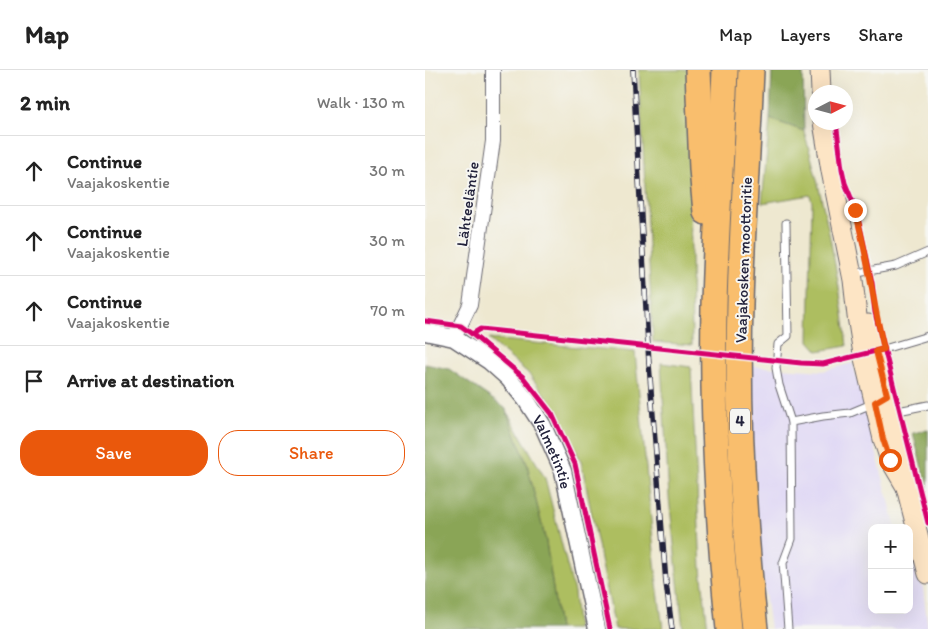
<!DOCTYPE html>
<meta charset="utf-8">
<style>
:root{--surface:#fff;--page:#f6f6f6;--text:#222;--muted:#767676;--line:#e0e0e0;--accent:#ea580c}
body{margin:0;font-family:Itim,sans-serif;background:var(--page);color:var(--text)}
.controls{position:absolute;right:15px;bottom:15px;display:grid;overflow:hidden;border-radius:10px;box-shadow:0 5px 20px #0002}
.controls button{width:45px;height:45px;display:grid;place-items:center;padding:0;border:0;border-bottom:1px solid var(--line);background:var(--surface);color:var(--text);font:25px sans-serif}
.compass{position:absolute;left:383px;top:15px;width:45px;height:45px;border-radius:50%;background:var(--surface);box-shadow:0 5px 20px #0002;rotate:84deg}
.stop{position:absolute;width:15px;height:15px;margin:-11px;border:4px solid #ea580c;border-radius:50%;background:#fff}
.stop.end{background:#ea580c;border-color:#fff;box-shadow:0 1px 5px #0008}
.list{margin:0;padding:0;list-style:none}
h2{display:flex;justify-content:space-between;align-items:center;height:65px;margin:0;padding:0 20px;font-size:21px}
h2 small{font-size:16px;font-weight:400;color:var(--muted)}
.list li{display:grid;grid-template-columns:32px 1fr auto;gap:15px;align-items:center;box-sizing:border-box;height:70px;padding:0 20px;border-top:1px solid var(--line)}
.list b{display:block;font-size:19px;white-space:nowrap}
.list p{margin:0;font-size:16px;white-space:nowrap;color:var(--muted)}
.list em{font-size:16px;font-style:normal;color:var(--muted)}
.actions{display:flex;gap:10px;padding:15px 20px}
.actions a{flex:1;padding:11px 0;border:1px solid var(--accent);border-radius:20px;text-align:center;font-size:18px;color:var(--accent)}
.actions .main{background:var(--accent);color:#fff}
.icon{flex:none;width:28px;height:28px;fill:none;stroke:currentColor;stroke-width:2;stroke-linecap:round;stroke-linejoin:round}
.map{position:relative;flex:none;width:503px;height:559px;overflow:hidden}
header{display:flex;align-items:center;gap:30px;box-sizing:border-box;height:70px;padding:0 25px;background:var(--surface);border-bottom:1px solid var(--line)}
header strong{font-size:24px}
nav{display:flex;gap:28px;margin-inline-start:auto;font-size:18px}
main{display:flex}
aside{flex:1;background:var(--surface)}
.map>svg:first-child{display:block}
.built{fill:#ded5f5}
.green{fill:#adbe61;stroke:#68704e}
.forest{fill:#8aa557;stroke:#566449}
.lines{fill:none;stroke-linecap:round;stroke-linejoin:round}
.service-casing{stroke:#69676f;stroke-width:9}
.minor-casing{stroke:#69676f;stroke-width:16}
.tertiary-casing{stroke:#69676f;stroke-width:19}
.secondary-casing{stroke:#69676f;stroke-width:21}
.motorway-casing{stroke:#69676f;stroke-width:28}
.service{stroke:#fff;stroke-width:7}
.minor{stroke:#fff;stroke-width:14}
.tertiary{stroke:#fff;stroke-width:16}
.secondary{stroke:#fde5c5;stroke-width:19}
.motorway{stroke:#f9be6d;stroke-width:25}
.rail-casing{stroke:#22223b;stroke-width:5.5}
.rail{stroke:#f6f6f2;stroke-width:4;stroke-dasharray:11;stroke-linecap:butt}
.cycleway-casing{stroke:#f6f6f2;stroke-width:8}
.cycleway{stroke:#d6006c;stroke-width:5}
.route{stroke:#ea580c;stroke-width:6}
.labels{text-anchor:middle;stroke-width:4;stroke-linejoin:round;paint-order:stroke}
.shield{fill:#f6f6f2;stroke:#626272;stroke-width:1}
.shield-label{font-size:15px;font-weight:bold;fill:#22223b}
.street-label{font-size:16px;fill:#22223b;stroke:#f6f6f2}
</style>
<header>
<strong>Map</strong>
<nav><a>Map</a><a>Layers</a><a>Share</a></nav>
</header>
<main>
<aside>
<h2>2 min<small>Walk · 130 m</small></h2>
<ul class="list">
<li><svg class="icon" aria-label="ahead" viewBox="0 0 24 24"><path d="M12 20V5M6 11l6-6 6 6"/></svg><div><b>Continue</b><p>Vaajakoskentie</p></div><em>30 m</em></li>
<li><svg class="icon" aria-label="ahead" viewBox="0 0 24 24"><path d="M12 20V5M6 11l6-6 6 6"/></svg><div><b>Continue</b><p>Vaajakoskentie</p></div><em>30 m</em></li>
<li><svg class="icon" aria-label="ahead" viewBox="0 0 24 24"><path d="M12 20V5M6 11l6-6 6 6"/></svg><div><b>Continue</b><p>Vaajakoskentie</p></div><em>70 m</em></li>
<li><svg class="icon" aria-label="arrive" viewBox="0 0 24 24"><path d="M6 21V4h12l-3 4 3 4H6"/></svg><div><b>Arrive at destination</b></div></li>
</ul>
<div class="actions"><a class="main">Save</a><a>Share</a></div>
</aside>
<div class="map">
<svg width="503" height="559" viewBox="0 0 503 559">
<rect width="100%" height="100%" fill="#f6f6f2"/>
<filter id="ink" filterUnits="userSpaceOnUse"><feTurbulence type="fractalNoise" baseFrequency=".02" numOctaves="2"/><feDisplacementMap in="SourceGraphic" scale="10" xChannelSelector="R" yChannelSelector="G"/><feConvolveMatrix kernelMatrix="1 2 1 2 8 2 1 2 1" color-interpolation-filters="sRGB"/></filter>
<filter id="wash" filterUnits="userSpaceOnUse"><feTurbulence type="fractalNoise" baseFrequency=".0096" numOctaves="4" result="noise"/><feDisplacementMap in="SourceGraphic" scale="20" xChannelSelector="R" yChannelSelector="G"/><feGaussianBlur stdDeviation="1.12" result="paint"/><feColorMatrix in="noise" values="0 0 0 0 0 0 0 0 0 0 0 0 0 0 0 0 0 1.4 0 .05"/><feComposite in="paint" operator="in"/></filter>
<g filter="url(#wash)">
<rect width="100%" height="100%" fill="#eee8d0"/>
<!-- built -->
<path class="built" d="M428 293 471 458H447V540H484V483L498 518 503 559H345L334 480 324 311 326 296 398 301Z"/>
<!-- green -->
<g class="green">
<path d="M214 0H264L267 275 228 272Z"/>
<path d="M345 49 379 61C399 131 414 204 422 276L393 281 384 271 387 132 385 125 337 133Z"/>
<path d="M63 269 210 282 232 513 238 559H190L156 391 131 339 103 303Z"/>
<path d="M236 293 266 297 276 498 283 559H258L244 427Z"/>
<path d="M80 338 120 408 149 522 152 555 151 559H134L121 472 102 394Z"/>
</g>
<!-- forest -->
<g class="forest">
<path d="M347 0H378L379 61 345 49Z"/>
<path d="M0 294 24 299 80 338 102 394 121 472 134 559H0Z"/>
<path d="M503 360V422L488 363Z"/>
</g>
</g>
<g filter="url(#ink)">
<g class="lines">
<!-- service casing -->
<g class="service-casing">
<g id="service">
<path d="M361 153 363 266 353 274 351 298 354 315 366 352"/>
<path d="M427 204 471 196 503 182"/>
<path d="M459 279 503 266"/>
<path d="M468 342 503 335"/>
<path d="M363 559 358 493 367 469 366 352 398 346 425 343 449 333"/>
</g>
</g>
<!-- minor casing -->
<g class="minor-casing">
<path id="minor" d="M29 268 45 235 68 71V0"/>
</g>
<!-- tertiary casing -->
<g class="tertiary-casing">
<g id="tertiary">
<path id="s1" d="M0 262 29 268 64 291 83 308 101 330 118 356 138 401 172 559"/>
</g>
</g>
<!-- secondary casing -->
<g class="secondary-casing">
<g id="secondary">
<path d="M395 0 396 22"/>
<path d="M398 52 406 101 428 210 432 246 438 284 458 369 465 390 481 417"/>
<path d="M443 254 476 380 481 417 503 504"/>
</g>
</g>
<!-- motorway casing -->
<g class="motorway-casing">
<g id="motorway">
<path d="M273 0 277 99 281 142"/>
<path d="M300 0C297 78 291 156 289 234 287 343 293 451 304 559"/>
<path d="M326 0C323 78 317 156 315 234 312 343 318 451 330 559"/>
</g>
</g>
<!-- service -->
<use href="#service" class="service"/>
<!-- minor -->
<use href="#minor" class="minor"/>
<!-- tertiary -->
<use href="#tertiary" class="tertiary"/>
<!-- secondary -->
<use href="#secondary" class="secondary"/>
<!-- motorway -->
<use href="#motorway" class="motorway"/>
<!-- rail casing -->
<g class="rail-casing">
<path id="rail" d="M208 0 224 294 241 513 247 559"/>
</g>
<!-- rail -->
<use href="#rail" class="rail"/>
<!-- cycleway casing -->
<g class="cycleway-casing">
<g id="cycleway">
<path d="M411 52 417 99 420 113 431 140 436 162 447 213 450 242 503 453"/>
<path d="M0 251 36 256 47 264 98 307 127 344 150 394 185 559"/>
<path d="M47 264 55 259 376 293 398 294 459 279"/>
</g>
</g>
<!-- cycleway -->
<use href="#cycleway" class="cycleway"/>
</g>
</g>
<g class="lines" filter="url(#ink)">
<!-- route -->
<path class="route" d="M430 140C443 186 448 233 459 279L451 281 462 325 450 332 458 369 465 390"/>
</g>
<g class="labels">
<!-- shield labels -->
<rect class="shield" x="305" y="338.5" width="20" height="25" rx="4"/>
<g class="shield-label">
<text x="315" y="356">4</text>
</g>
<!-- street labels -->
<g class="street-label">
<text transform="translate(42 134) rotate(-82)" y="6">Lähteeläntie</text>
<text transform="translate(318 190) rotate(-88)" y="6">Vaajakosken moottoritie</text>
<text dy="6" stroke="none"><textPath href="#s1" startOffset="184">Valmetintie</textPath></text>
</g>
</g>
</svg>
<div class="controls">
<button>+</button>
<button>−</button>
</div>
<svg class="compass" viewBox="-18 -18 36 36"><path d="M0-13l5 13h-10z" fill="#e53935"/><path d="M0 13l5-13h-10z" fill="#767676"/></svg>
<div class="stop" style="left:465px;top:390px"></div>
<div class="stop end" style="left:430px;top:140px"></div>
</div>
</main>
